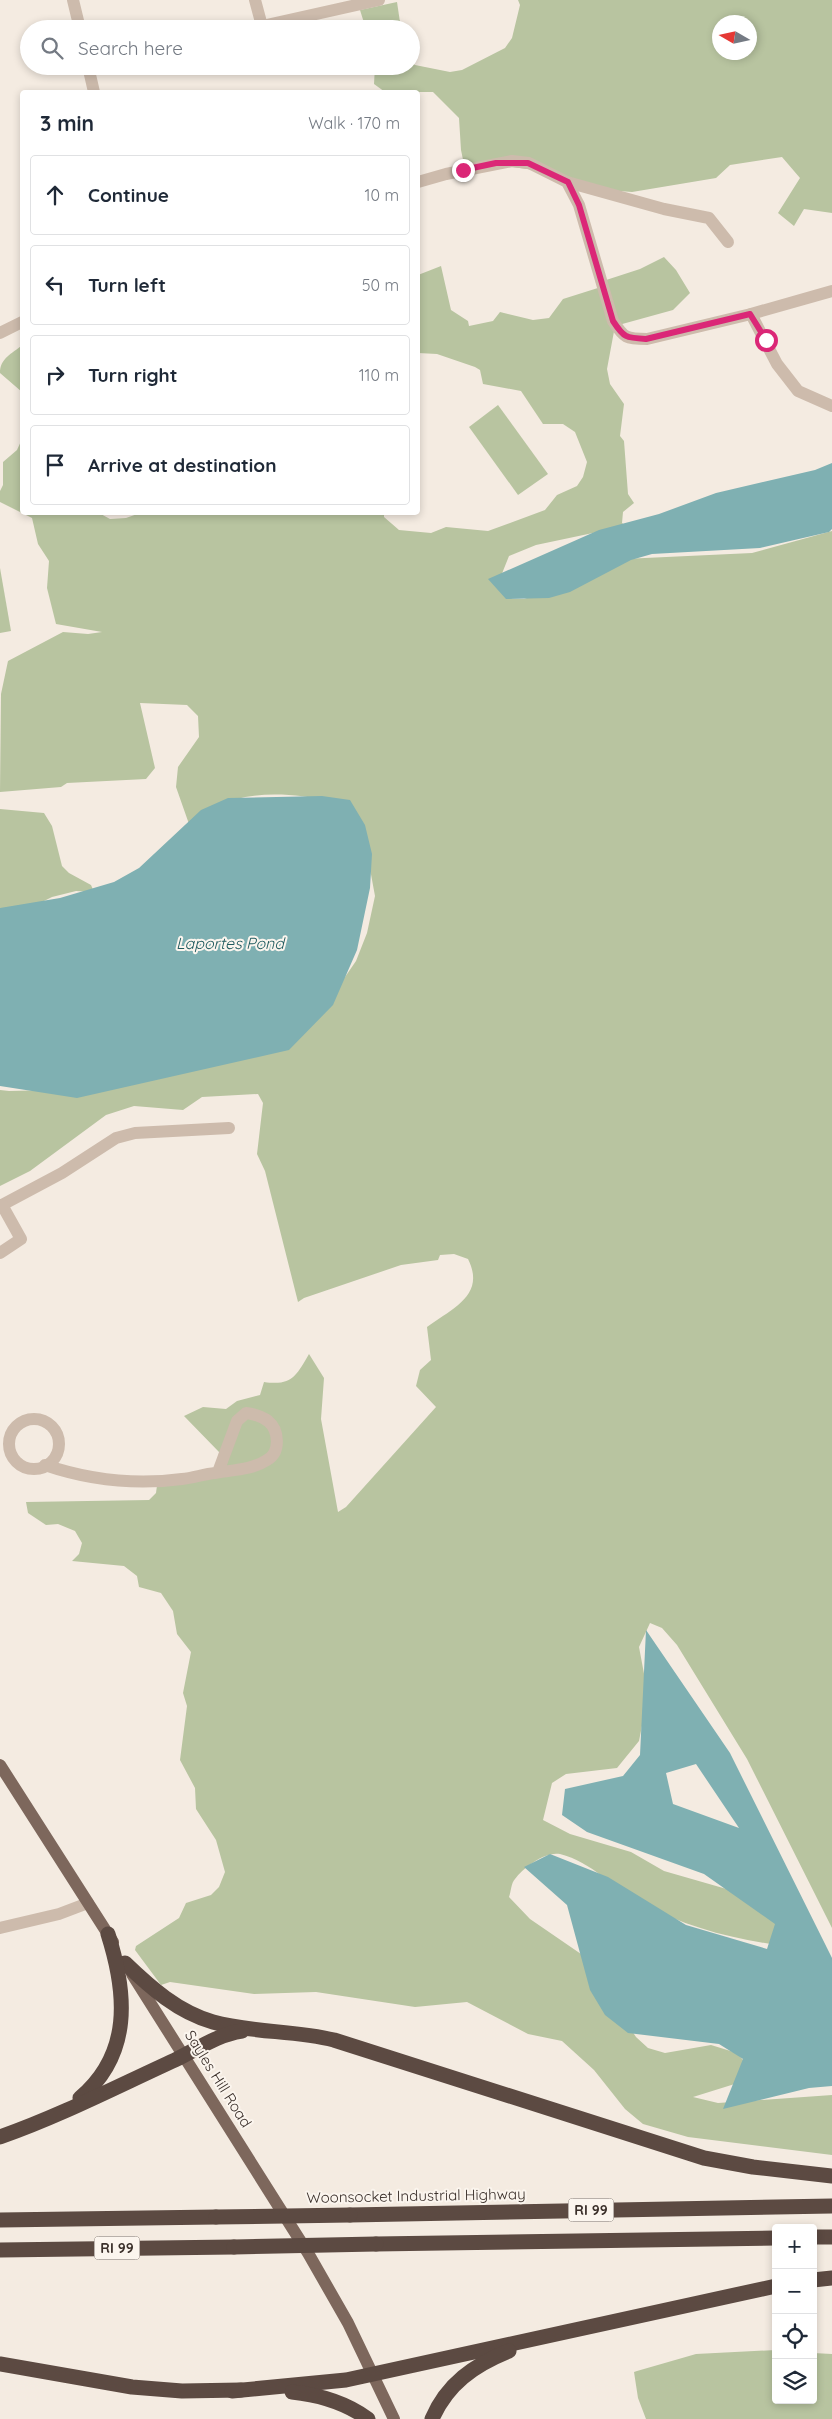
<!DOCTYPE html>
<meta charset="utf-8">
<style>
:root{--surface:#fff;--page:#f6f6f7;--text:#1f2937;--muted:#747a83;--line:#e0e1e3}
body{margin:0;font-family:Quicksand,sans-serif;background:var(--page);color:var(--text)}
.controls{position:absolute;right:15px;bottom:15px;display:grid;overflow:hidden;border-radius:5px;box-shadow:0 2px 8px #0003}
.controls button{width:45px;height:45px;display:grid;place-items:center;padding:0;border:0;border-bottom:1px solid var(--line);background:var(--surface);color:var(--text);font:25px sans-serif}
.compass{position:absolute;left:712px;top:15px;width:45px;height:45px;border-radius:50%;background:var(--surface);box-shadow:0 2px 8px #0003;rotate:279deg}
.stop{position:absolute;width:15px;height:15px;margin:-11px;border:4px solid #db2777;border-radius:50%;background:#fff}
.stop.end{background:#db2777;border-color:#fff;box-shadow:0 1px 5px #0008}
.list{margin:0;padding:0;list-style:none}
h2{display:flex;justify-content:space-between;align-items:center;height:65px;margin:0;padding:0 20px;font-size:21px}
h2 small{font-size:16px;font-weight:400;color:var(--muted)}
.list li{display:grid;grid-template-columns:32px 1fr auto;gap:15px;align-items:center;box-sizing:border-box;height:80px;margin:0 10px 10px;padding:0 10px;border:1px solid var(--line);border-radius:5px}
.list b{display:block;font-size:19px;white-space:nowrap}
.list em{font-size:16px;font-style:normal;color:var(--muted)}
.icon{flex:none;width:28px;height:28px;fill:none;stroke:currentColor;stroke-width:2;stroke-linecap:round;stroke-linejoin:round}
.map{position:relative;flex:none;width:832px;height:2419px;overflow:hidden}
.search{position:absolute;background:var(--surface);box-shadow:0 2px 8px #0003;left:20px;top:20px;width:400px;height:55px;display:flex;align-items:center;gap:12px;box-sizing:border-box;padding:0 18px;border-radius:28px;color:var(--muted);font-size:19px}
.panel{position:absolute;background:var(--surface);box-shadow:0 2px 8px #0003;left:20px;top:90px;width:400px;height:425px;border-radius:5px}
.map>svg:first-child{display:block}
.green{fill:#b8c4a0;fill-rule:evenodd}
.water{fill:#7fb0b2;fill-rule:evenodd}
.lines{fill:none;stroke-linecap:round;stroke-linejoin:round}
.minor{stroke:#cdbbac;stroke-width:12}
.major{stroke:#7d675c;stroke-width:12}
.highway{stroke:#5c4a42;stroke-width:15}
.highway-bridge{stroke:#5c4a42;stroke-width:15}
.route{stroke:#db2777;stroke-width:6}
.labels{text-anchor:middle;stroke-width:4;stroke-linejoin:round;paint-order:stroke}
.shield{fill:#fbf5ee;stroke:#756b66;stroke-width:1}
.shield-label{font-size:14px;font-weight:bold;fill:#3b302b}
.street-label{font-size:15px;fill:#3b302b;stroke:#fbf5ee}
.water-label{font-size:16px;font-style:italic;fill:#1f5a5e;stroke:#fbf5ee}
</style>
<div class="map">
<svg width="832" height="2419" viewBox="0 0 832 2419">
<rect width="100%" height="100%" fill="#f4ebe1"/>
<!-- green -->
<g class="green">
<path d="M518 0H832V213L804 209 794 226 778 213 800 178 782 157 730 165 716 178 632 192 569 187 542 171 505 166 466 174 461 150 459 118 433 92H385L374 84 375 66H411V62L415 65 450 72 462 70 505 48 512 38 520 5ZM720 22H750V52H720Z"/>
<path d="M397 2 401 29H366L360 10Z"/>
<path d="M664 257 676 270 690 293 673 310 615 326 607 369 610 384 624 404 620 436 624 441 628 494 634 503 623 512 622 523 626 526 536 545 509 556 499 581 512 599H524L558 587 602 560 752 553 832 531V1928L747 1759 677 1645 662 1628 650 1623 639 1647 648 1695 639 1741 617 1768 566 1774 552 1783 543 1820 570 1834 631 1852 664 1871 730 1890 787 1924 771 1944C724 1937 682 1925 641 1903 613 1888 592 1862 560 1854 545 1851 523 1868 515 1879 511 1883 511 1892 509 1897L530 1919 581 1954 636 2037 648 2048 665 2053 711 2045 737 2053 750 2068 741 2082 693 2097 718 2103 832 2095V2155L688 2137 643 2124 625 2109 594 2070 562 2041 528 2034 467 2002 415 2007 316 1992 254 1994 170 1982 161 1985 135 1950 136 1946 179 1918 186 1903 211 1895 219 1887 225 1872 216 1840 196 1809 195 1788 180 1760 187 1706 183 1693 191 1652 177 1634 173 1611 161 1593 139 1587 137 1576 124 1566 72 1561 79 1554 82 1543 75 1531 58 1524 46 1525 28 1513 26 1502 149 1500 156 1493 158 1478 218 1468 219 1452 184 1416 203 1407 226 1409 237 1401 260 1395 264 1382C292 1386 296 1376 309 1354L324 1378 321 1419 338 1512 346 1507 436 1407 416 1386 420 1370 431 1360 427 1327C453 1308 486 1295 468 1259L454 1254 440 1255 438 1260 401 1265 304 1298 298 1302 265 1171 257 1154 263 1103 258 1094 202 1097 183 1110 134 1106 106 1115 30 1171 0 1186V1090L9 1091 95 1089 323 1009 356 961 367 933 375 896 370 869 329 801C293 793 249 790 215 807 206 812 197 819 189 824L176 787 178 767 199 737 198 716 187 705 140 703 155 768 146 779 67 783 61 787 0 792 1 694 8 661 63 632 88 634 102 632 56 624 47 588 49 561 38 544 32 518 0 502V491L3 485V462L17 450 22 439V512L99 513 110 519 126 518 143 512H384V517L399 530 431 533 446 527 488 531 545 510 557 495 577 486 583 477 587 462 575 432 563 424H543L521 391 483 384 480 370 475 367 437 354 418 353V275L441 266 451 310 468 321 469 326 493 321 500 312 533 320 549 318 563 299 601 287 600 282 640 269Z"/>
<path d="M22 345V392L0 373C0 358 12 354 22 345Z"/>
<path d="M498 405 548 474 518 495 469 427Z"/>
<path d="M0 568 11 631 0 633Z"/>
<path d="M0 809 44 813 52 826 62 866 69 873 91 885 94 892 76 891 52 897 0 923Z"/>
<path d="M776 2350V2400H813V2353L832 2354V2419H646L638 2398 634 2372 637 2371 696 2354Z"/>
</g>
<!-- water -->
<g class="water">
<path d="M832 463V529L829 532 760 548 652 554 631 560 570 592 549 598 506 599 488 579 599 530 659 514 716 493 815 470Z"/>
<path d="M322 796 350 800 365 825 372 854 370 888 357 950 333 1005 289 1050 77 1098 0 1086V908L60 898 114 882 139 868 201 810 228 798Z"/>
<path d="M646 1630 730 1753 832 1958V2086L809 2088 723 2109 743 2059 719 2044 628 2033 605 2015 590 1990 567 1905 524 1867 550 1854 608 1877 686 1925 767 1949 775 1924 704 1874 587 1832 562 1815 565 1789 623 1776 640 1755ZM696 1764 739 1828 673 1804 666 1773Z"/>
</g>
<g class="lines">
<!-- minor -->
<g class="minor">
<path d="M73 0 80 29"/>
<path d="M255 0 262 26"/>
<path d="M249 29 379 0"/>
<path d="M88 66 94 92"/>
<path d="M418 182 446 174 512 161 529 163 567 182 579 205 613 321C624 338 626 339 647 339L751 314 832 291"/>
<path d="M567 182 664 209 709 218 728 242"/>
<path d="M751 314 777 364 798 391 832 406"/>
<path d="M0 333 22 322"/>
<path d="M2 1205 62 1173 116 1138 135 1133 229 1128"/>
<path d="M0 1206 2 1205 21 1239 0 1253"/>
<circle cx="34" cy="1444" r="25"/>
<path d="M45 1465C89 1480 136 1485 182 1479 193 1478 204 1474 215 1473 232 1470 252 1470 267 1460 281 1452 279 1430 268 1421 261 1416 254 1414 246 1413L237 1421 218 1472"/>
<path d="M0 1928 59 1914 88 1903"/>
</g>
<!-- major -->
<g class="major">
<path d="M0 1765 113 1942"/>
<path d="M132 1974 308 2253 348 2323 394 2419"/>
</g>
<!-- highway -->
<g class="highway">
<path d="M125 1963C151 1988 178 2012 213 2022 252 2033 294 2030 334 2040L704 2158 753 2167 832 2176"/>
<path d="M80 2098C132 2054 127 1994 108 1934"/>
<path d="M0 2137C60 2116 118 2086 175 2060 198 2049 216 2035 242 2031"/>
<path d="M350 2215 832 2206"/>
<path d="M0 2220 216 2217"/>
<path d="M813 2237H832"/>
<path d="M376 2244 776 2238"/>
<path d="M0 2250 234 2247"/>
<path d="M813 2280 832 2278"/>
<path d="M0 2364 132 2387 182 2391 241 2390"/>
<path d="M232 2391 346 2380 776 2286"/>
<path d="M292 2392C320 2395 345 2402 368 2419"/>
<path d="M432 2419C447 2384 474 2365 509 2351"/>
</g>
<!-- highway-bridge -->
<g class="highway-bridge">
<path d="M216 2217 350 2215"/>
<path d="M234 2247 376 2244"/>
</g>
</g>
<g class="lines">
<!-- route -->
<path class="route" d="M463 170 496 163H528L568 182 579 205 613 321C624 338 626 338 646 339L750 314 766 340"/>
</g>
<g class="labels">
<!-- shield labels -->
<g class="shield">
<rect x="568.5" y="2198.5" width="45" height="23" rx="4"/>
<rect x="94.5" y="2236.5" width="45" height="23" rx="4"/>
</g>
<g class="shield-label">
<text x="591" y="2215">RI 99</text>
<text x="117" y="2253">RI 99</text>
</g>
<!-- street labels -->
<g class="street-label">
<text transform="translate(218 2079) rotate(58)" y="5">Sayles Hill Road</text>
<text transform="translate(416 2196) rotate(-1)" y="5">Woonsocket Industrial Highway</text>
</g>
<!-- water labels -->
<g class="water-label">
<text x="230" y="949">Laportes Pond</text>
</g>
</g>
</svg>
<div class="controls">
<button>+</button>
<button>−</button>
<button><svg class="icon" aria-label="locate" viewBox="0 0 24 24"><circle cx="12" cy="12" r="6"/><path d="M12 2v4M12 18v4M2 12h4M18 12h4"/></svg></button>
<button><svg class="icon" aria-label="layers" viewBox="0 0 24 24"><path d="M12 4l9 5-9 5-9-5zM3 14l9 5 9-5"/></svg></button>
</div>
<svg class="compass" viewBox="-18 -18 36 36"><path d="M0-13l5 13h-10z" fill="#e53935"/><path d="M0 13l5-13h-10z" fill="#747a83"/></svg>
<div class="stop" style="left:766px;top:340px"></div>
<div class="stop end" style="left:463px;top:170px"></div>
<div class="search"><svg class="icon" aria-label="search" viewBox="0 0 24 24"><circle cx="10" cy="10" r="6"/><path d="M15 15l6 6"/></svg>Search here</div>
<section class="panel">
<h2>3 min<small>Walk · 170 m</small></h2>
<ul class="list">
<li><svg class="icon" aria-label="ahead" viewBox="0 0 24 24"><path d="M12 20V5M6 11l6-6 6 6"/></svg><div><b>Continue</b></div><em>10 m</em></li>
<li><svg class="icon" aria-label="left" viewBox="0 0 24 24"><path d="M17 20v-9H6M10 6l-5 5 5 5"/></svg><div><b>Turn left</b></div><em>50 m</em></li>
<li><svg class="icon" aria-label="right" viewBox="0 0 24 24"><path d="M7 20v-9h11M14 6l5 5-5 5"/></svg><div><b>Turn right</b></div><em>110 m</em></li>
<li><svg class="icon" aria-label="arrive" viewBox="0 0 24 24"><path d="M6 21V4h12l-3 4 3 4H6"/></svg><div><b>Arrive at destination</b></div></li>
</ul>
</section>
</div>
